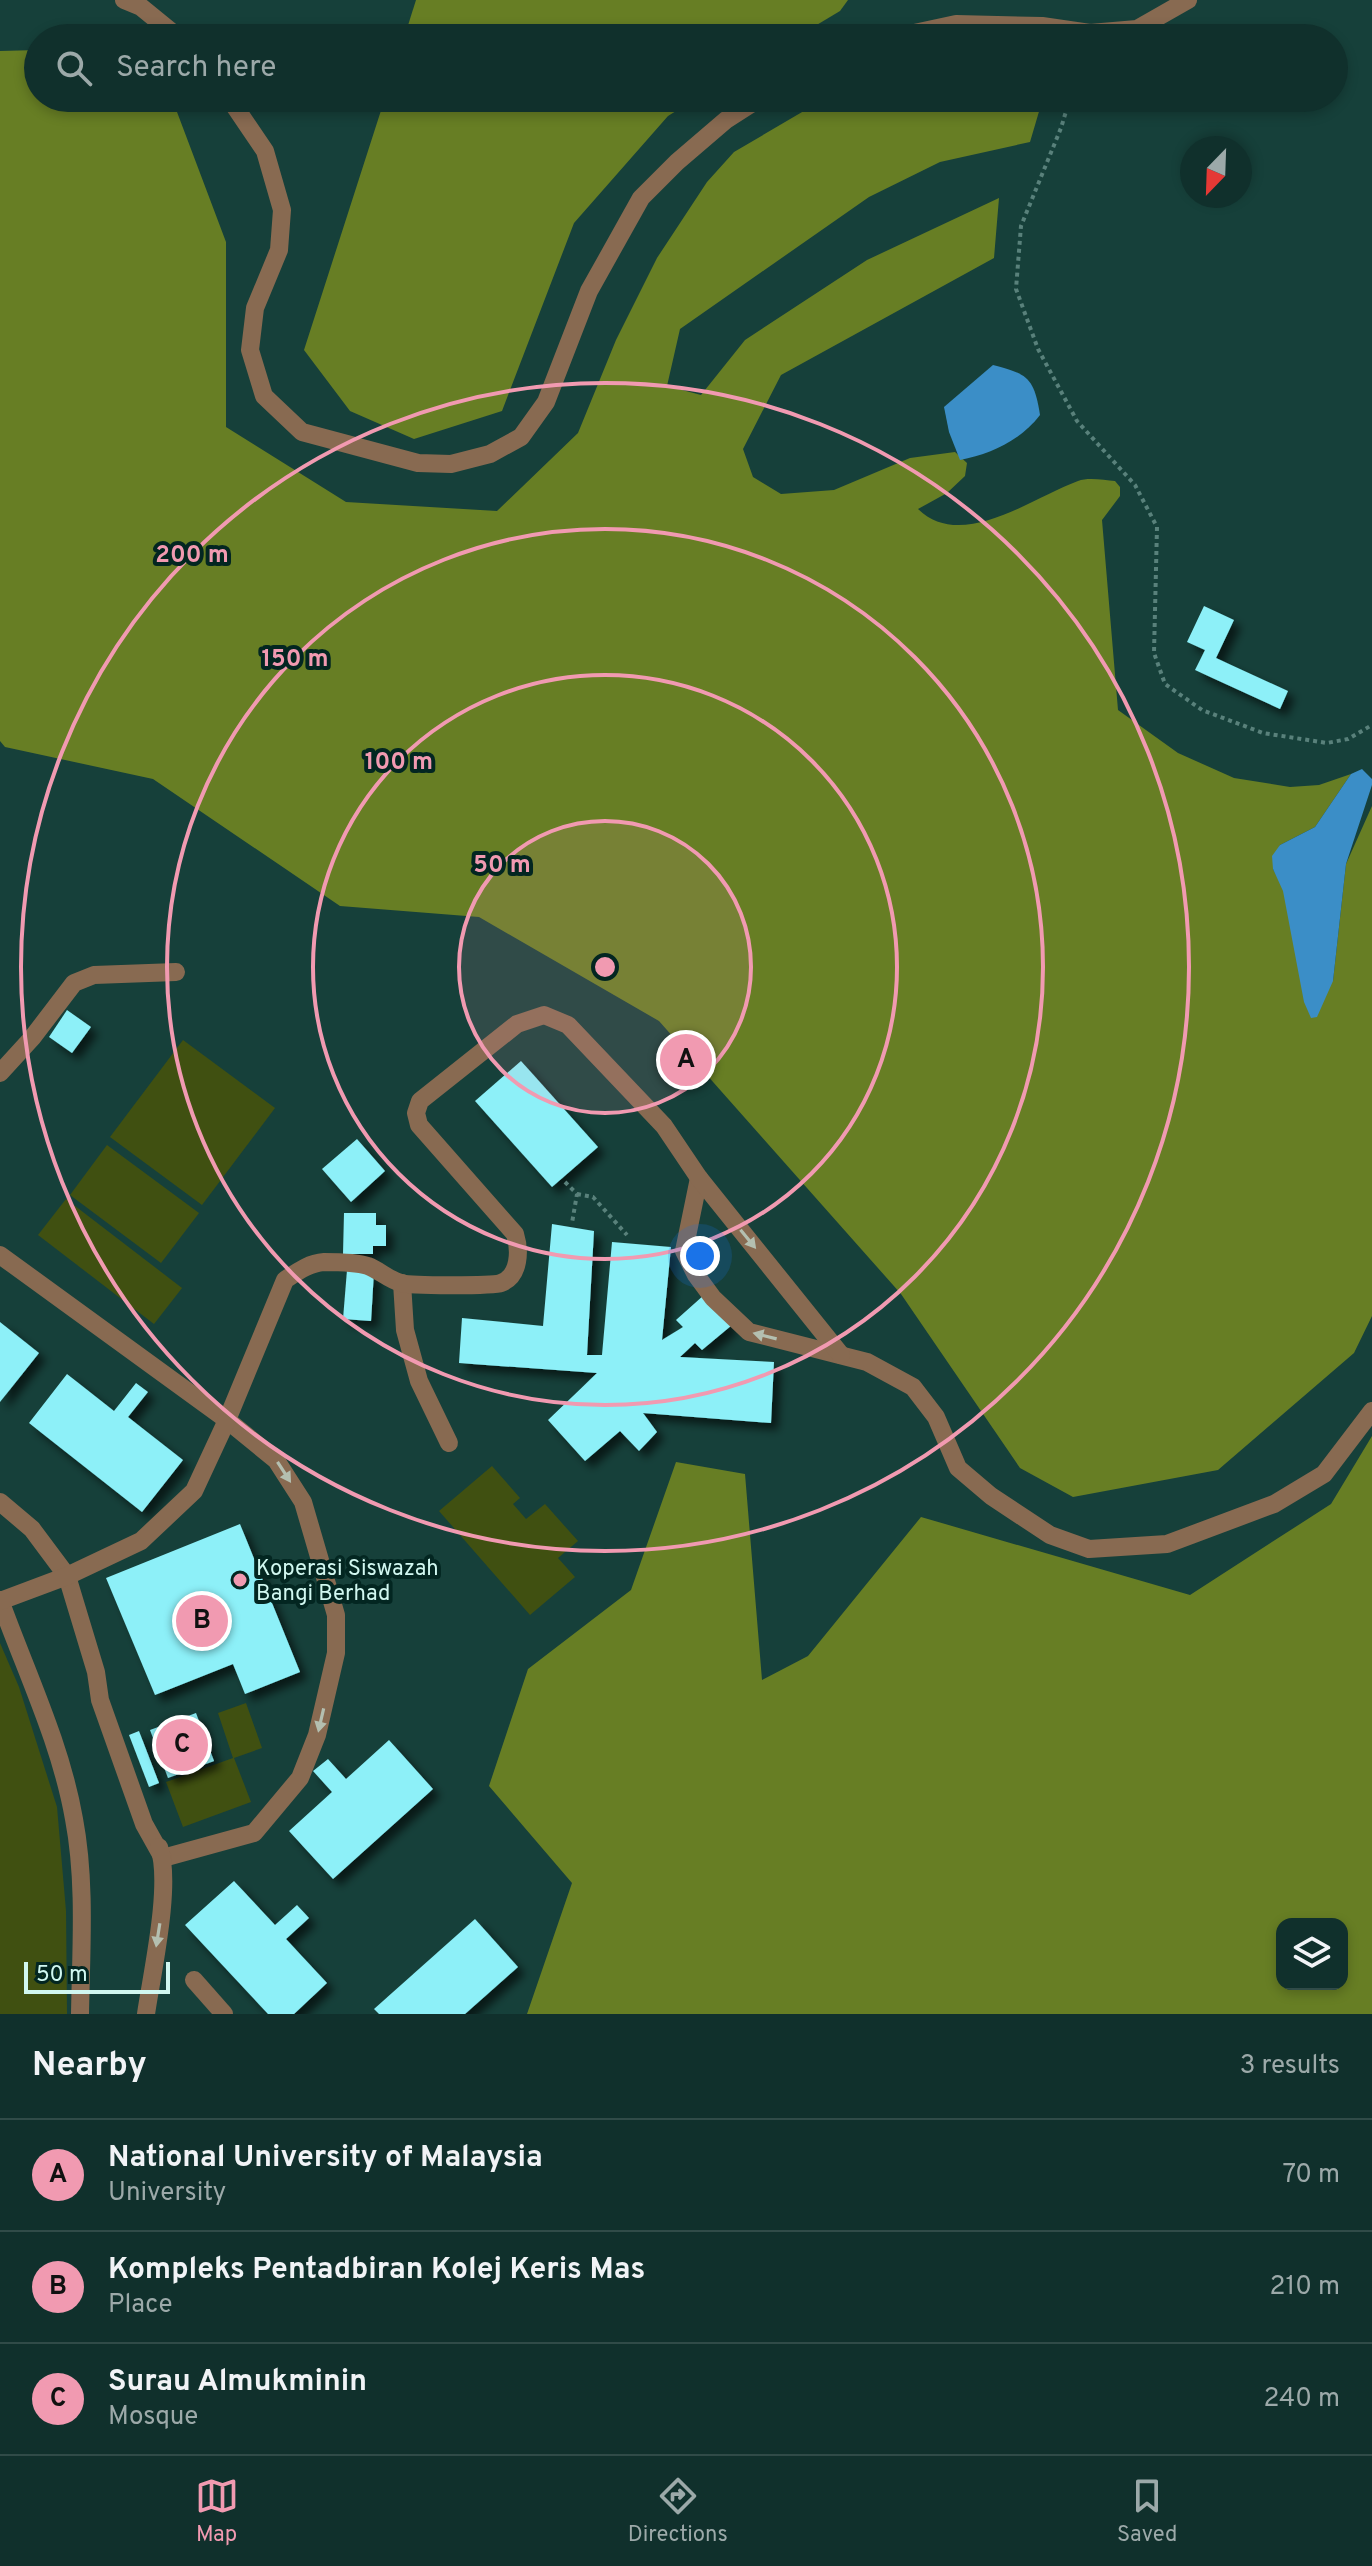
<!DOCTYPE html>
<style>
:root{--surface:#10302c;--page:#193834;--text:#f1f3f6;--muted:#9ca9a9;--line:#304b48;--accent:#f19ab1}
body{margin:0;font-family:Overpass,sans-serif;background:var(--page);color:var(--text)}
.controls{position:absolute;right:24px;bottom:24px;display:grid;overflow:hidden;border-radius:16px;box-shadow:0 4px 12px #0003}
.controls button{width:72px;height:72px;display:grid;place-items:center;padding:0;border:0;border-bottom:2px solid var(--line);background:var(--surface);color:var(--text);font:40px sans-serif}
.compass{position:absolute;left:1180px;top:136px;width:72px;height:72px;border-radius:50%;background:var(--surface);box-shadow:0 4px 12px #0003;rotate:203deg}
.scale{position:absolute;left:24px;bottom:20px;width:146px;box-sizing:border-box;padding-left:8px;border:4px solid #d1f7f0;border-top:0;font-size:22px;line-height:28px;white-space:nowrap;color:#d1f7f0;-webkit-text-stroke:6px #032621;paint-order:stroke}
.you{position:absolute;left:700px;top:1256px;width:28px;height:28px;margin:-20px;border:6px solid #fff;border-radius:50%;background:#1a73e8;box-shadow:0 0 0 12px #1a73e833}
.badge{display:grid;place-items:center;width:52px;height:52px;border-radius:50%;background:var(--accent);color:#111;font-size:26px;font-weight:700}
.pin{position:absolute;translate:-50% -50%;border:4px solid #fff;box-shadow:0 2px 8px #0006}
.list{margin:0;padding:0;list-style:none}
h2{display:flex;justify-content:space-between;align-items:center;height:104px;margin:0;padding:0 32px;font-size:34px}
h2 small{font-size:26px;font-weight:400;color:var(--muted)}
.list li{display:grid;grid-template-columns:52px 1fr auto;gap:24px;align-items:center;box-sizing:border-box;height:112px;padding:0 32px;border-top:2px solid var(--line)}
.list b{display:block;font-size:30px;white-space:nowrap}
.list p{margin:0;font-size:26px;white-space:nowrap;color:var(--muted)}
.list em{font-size:26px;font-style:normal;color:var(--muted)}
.icon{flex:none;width:44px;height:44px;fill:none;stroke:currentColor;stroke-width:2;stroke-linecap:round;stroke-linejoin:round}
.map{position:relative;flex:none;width:1372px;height:2014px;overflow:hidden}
.search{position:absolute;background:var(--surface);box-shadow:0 4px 12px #0003;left:24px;right:24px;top:24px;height:88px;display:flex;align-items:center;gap:20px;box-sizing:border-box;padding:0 28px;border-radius:44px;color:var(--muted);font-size:30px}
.sheet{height:440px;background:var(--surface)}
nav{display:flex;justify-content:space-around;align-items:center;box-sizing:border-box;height:112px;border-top:2px solid var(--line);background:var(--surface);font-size:22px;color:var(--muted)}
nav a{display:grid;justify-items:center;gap:4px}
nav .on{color:var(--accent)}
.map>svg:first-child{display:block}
.green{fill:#405011}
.forest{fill:#677e24;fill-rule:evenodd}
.water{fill:#3b8ec7}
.building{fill:#8df0f8;filter:url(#shadow)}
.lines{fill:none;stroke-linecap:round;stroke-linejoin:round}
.path{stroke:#59817b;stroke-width:4;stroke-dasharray:4 4;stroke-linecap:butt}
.minor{stroke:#886a51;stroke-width:18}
.oneway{fill:#b4bfb0}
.ring{fill:none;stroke:#f19ab1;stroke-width:4}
.poi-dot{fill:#f19ab1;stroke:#032621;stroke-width:3}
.labels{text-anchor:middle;stroke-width:8;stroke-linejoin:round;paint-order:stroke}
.poi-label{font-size:22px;fill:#d1f7f0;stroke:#032621;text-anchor:start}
.centre{fill:#f19ab1;stroke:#032621;stroke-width:4}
.ring-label{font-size:24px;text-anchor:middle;font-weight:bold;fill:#f19ab1;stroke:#032621;stroke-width:8;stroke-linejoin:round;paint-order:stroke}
</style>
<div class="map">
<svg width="1372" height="2014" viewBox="0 0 1372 2014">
<defs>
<filter id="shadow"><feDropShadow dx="7" dy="7" stdDeviation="4" flood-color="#0009"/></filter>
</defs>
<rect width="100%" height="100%" fill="#16403a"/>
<!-- green -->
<g class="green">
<path d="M183 1040 275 1108 202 1205 110 1137Z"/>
<path d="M107 1145 199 1213 161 1263 70 1195Z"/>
<path d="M66 1199 182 1288 154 1324 38 1235Z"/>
<path d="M492 1466 520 1498 513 1504 526 1519 545 1504 578 1541 558 1558 575 1577 530 1615 439 1511Z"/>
<path d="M0 1643 19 1687 57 1807 66 1911 67 2014H0Z"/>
<path d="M246 1703 262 1748 234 1758 251 1802 183 1827 166 1782 233 1758 218 1713Z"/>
</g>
<!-- forest -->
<g class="forest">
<path d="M416 0H848L840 11 795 38H404Z"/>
<path d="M38 50V98H151L177 112 226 242V427L346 502 497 511 578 433 616 340 657 258 707 182 734 152 826 98H1043L1030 142 940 162 869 197 680 329 667 386 701 395 745 340 867 260 999 198 994 258 781 375 743 449 753 477 781 494 834 490 910 458 955 452 967 463 965 476 947 493 918 509C962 552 1033 497 1078 481 1088 477 1104 480 1115 481L1120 487V496L1102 520 1118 710 1178 753 1234 778 1290 787 1319 785 1351 774 1315 827 1280 845 1273 869 1333 981 1346 864 1372 806V1316L1354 1353 1218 1470 1073 1497 1020 1468 901 1294 659 1021 479 917 340 906 153 779 5 747 0 741V51Z"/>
<path d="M385 98H697L668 116 574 223 502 411 414 439 350 411 304 350Z"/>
<path d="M1372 1436V2014H527L572 1883 489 1786 528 1669 631 1590 676 1462 745 1474 762 1680 808 1656 921 1517 1190 1595 1331 1504ZM1342 1924V1984H1282V1924Z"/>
</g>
<!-- water -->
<g class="water">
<path d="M993 365C1028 374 1034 378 1040 415 1021 440 991 454 960 460L949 432 944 407Z"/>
<path d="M1362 769 1372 779V785L1346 864 1333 981 1317 1017 1311 1018 1304 1002 1283 891 1273 869 1272 856 1280 845 1315 827 1351 774Z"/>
</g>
<!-- building -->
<g class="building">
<path d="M1204 606 1234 620 1216 658 1288 691 1280 709 1195 670 1205 650 1187 642Z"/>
<path d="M67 1010 91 1027 72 1053 49 1037Z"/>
<path d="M521 1061 598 1147 552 1187 475 1101Z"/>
<path d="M357 1139 385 1171 351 1202 322 1169Z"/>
<path d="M344 1213H376V1225H386V1246H373V1254H343Z"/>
<path d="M552 1224 594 1231 587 1355H602L612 1242 671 1247 662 1340 683 1327 676 1320 704 1295 732 1325 702 1350 695 1343 680 1357 774 1362 771 1423 643 1413 657 1432 639 1451 620 1431 585 1461 548 1420 597 1373 459 1363 462 1318 543 1326Z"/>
<path d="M347 1270 374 1272 371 1321 343 1319Z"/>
<path d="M0 1322 39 1353 0 1402Z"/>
<path d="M67 1374 114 1411 136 1383 148 1392 128 1417 183 1460 142 1512 29 1423Z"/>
<path d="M240 1524 300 1672 245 1694 233 1664 155 1695 106 1578Z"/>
<path d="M196 1713 214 1761 168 1778 150 1730Z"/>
<path d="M139 1731 159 1783 149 1787 129 1735Z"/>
<path d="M389 1740 433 1789 333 1879 289 1831 332 1792 313 1771 328 1759 346 1779Z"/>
<path d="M234 1881 275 1925 297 1905 309 1918 286 1939 327 1983 294 2014H268L185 1925Z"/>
<path d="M475 1919 518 1967 465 2014H379L374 2009Z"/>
</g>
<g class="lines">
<!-- path -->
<g class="path">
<path d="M1070 98 1061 128 1021 226 1016 289 1038 349 1077 421 1135 485 1157 527 1154 653 1165 684 1202 710 1263 733 1327 743 1348 739 1372 725"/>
<path d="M565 1182 577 1194 572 1223"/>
<path d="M577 1194 593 1197 627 1235"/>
</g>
<!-- minor -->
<g class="minor">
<path d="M124 0 141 7 179 38"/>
<path d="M891 38 956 24 1042 26 1090 33 1137 29 1188 0"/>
<path d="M229 98 265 151 282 210 279 250 255 308 250 350 264 396 302 432 418 463 451 464 490 454 521 437 546 402 589 291 641 198 677 162 726 120 760 98"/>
<path d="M0 1073 32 1038 74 983 94 975 176 972"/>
<path d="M699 1178 684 1251 696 1275 713 1298 749 1332 867 1362 913 1387 936 1417 958 1468 991 1496 1050 1535 1089 1549 1167 1544 1274 1504 1324 1474 1372 1411"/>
<path d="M0 1255 227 1420 276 1460 303 1502 336 1615V1653L317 1735 300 1778 254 1833 163 1858"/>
<path d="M402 1283 405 1330 419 1381 449 1443"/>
<path d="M0 1502 32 1529 67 1576 96 1672 100 1700 144 1824 163 1858"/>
<path d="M0 1600C26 1672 61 1744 74 1819 86 1882 81 1950 80 2014"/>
<path d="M0 1601 67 1576 141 1541 194 1491 227 1420 285 1280C297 1272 309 1263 324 1262 336 1262 356 1262 368 1266 379 1270 389 1280 401 1283 410 1286 493 1286 501 1283 520 1276 520 1250 515 1234L419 1125 416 1113 420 1101 517 1024 544 1015 568 1025 664 1126 699 1178 841 1355"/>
<path d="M194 1980 224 2014"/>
<path d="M146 2014C152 1973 172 1884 159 1847"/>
</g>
</g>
<!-- one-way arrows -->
<defs><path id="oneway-solid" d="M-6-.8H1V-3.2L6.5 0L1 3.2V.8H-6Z" transform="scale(2)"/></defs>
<g class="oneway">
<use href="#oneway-solid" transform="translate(748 1239) rotate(51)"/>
<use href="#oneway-solid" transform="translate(765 1336) rotate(-166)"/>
<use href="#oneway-solid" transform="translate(284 1472) rotate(57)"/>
<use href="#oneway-solid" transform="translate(321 1720) rotate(103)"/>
<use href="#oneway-solid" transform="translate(158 1935) rotate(99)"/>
</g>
<!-- distance rings -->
<circle cx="605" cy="967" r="146" fill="#f19ab1" fill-opacity=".12"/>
<g class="ring">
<circle cx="605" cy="967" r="146"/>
<circle cx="605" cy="967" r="292"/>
<circle cx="605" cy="967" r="438"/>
<circle cx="605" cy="967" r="584"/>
</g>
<!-- markers -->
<circle class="poi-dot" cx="240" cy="1580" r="8"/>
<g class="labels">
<!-- poi labels -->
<g class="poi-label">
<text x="256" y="1575">Koperasi Siswazah<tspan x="256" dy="25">Bangi Berhad</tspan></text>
</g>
</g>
<circle cx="605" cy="967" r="12" class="centre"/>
<g class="ring-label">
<text x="192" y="562">200 m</text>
<text x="295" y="666">150 m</text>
<text x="399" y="769">100 m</text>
<text x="502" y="872">50 m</text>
</g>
</svg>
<div class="controls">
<button><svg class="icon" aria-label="layers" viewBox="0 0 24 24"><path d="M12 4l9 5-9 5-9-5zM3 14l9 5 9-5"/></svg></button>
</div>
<svg class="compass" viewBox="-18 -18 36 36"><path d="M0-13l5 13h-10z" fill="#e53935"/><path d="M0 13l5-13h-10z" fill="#9ca9a9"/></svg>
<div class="scale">50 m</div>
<div class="you"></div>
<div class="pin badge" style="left:686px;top:1060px">A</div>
<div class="pin badge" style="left:202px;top:1621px">B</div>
<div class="pin badge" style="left:182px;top:1745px">C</div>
<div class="search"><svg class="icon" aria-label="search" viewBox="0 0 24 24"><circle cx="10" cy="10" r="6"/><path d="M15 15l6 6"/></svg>Search here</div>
</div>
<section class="sheet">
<h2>Nearby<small>3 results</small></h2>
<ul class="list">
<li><span class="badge">A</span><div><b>National University of Malaysia</b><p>University</p></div><em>70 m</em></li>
<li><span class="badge">B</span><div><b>Kompleks Pentadbiran Kolej Keris Mas</b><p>Place</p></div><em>210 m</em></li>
<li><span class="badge">C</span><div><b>Surau Almukminin</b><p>Mosque</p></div><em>240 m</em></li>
</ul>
</section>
<nav>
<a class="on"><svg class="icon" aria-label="map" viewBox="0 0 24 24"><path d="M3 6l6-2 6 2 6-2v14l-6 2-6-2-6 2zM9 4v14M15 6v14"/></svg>Map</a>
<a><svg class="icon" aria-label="directions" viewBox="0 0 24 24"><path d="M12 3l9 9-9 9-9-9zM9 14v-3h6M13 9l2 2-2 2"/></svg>Directions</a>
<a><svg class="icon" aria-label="saved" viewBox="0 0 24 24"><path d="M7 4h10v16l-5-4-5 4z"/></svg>Saved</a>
</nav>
